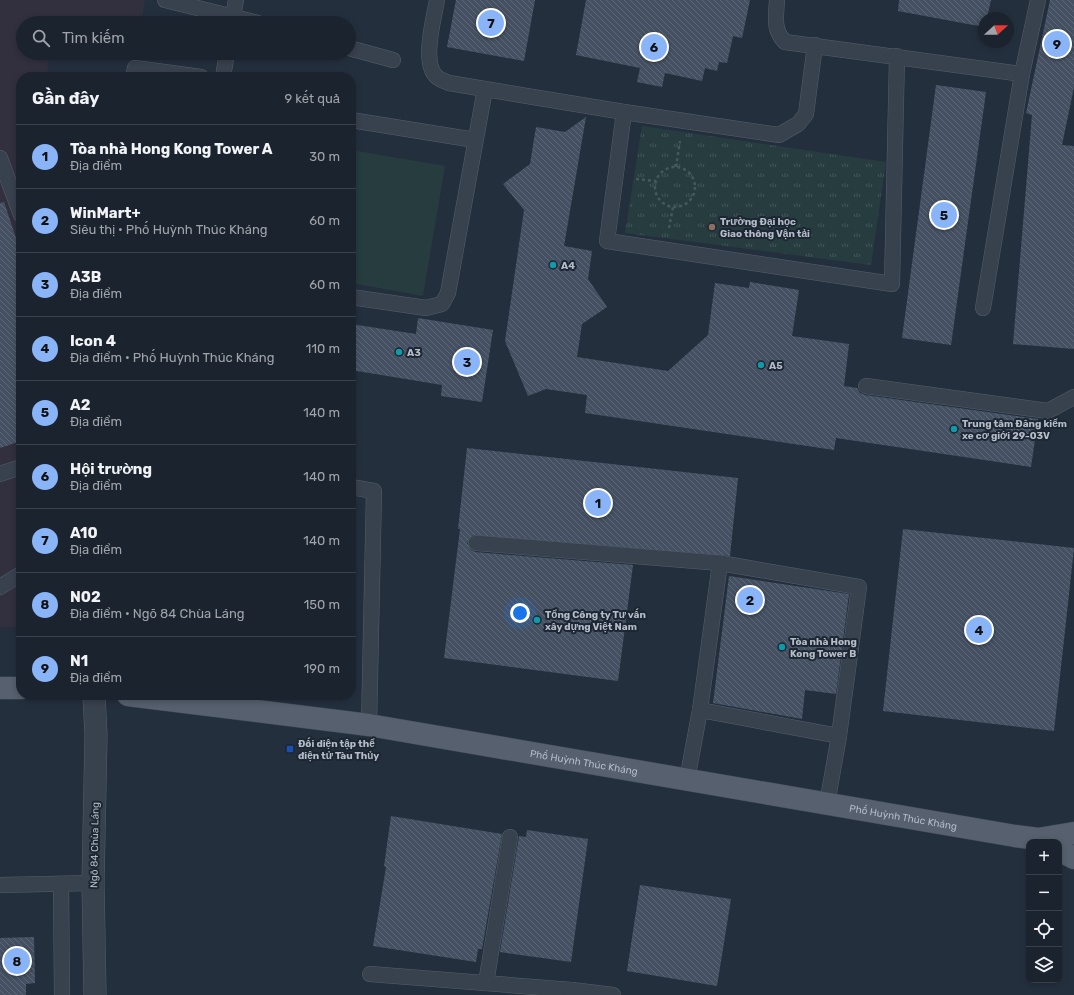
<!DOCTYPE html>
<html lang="vi">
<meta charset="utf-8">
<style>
:root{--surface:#1b232e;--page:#242b36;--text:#f1f3f6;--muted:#a0a4aa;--line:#39404a;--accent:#8ab4f8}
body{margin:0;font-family:Rubik,sans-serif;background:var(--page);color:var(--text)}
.controls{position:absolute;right:12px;bottom:12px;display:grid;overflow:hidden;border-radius:8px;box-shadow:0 2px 6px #0003}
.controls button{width:36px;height:36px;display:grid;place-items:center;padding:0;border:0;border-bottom:1px solid var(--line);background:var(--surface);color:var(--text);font:20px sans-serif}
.compass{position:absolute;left:978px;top:12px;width:36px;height:36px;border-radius:50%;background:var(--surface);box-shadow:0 2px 6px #0003;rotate:69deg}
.you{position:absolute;left:520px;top:613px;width:14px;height:14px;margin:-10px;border:3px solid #fff;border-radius:50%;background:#1a73e8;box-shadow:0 0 0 6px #1a73e833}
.badge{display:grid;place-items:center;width:26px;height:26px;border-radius:50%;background:var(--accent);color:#111;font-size:13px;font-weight:700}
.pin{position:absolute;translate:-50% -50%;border:2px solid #fff;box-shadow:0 1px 4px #0006}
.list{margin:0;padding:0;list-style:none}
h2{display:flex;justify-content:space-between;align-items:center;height:52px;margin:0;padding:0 16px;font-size:17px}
h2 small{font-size:13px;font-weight:400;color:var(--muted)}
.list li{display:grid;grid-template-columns:26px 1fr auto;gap:12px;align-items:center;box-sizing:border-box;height:64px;padding:0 16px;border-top:1px solid var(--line)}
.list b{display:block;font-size:15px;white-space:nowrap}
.list p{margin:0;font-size:13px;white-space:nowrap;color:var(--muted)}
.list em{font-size:13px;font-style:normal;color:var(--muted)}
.icon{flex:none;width:22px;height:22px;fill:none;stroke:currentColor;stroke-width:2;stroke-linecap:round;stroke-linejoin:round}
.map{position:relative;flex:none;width:1074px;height:995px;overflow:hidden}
.search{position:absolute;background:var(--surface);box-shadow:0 2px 6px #0003;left:16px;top:16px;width:340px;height:44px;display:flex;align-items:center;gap:10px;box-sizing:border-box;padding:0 14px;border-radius:22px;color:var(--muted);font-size:15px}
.panel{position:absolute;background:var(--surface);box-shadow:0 2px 6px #0003;left:16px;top:72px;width:340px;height:628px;border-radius:16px}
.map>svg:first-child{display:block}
.medical{fill:#32303f}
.grass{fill:url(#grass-tufts)}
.pitch{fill:#263c3f}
.building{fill:url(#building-back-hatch)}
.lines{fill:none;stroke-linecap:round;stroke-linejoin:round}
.lane-casing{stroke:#565f6c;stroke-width:16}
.street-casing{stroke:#565f6c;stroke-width:23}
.primary-casing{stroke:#414a57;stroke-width:23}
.path{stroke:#44595c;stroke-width:2.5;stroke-dasharray:3 3;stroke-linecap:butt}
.lane{stroke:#38414e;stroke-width:15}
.street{stroke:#38414e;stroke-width:22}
.primary{stroke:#56606e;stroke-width:22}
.education-dot{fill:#8d6e63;stroke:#1d2633;stroke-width:1.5}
.culture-dot{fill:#0f9aa8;stroke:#1d2633;stroke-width:1.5}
.transit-dot{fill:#1a4fb4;stroke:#1d2633;stroke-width:1.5}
.labels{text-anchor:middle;stroke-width:4;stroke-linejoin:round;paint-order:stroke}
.poi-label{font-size:10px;font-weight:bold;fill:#b4bcc9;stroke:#1d2633;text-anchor:start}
.street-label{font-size:10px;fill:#b4bcc9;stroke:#1d2633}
</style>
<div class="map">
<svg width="1074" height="995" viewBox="0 0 1074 995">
<defs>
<pattern id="grass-tufts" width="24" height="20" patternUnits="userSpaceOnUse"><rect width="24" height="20" fill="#263c3f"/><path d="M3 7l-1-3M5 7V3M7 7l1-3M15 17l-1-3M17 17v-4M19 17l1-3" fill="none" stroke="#435659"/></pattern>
<pattern id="building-back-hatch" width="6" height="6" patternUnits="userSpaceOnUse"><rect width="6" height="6" fill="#455162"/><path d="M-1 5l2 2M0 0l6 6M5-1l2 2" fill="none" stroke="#5d6877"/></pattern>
</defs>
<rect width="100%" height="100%" fill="#242f3e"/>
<!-- medical -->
<path class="medical" d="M0 0H145L141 23H23V53H135L133 60 49 56 47 77H21V627H0Z"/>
<!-- grass -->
<path class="grass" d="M642 126 886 162 871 265 625 233Z"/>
<!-- pitch -->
<path class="pitch" d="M351 150 445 166 423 296 351 283Z"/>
<!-- building -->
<g class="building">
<path d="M456 0H535L524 61 447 47Z"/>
<path d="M586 0H750L742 38 733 36 727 63 719 62 717 71 705 68 702 81 665 73 662 87 637 82 640 68 576 55Z"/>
<path d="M899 0H991L987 18H984V27L898 11Z"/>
<path d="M1050 0H1074V87L1062 145 1074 146V349L1013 344 1032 115 1026 113Z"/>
<path d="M936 85 986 92 951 345 902 338Z"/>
<path d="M586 117 564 246 592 251 588 279 607 307 582 324 577 357 668 371 708 335 715 283 749 288 750 282 799 290 792 336 849 344 844 386 857 388 860 393 865 395 1038 419 1031 467 836 438 834 450 585 413 587 395 546 389 528 396 505 341 524 210 503 184 530 164 536 127 565 132Z"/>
<path d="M4 202 21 253V441L0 448V203Z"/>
<path d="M418 318 493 330 482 402 441 396 442 385 351 370V324L416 334Z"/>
<path d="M467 448 738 478 730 556 473 535 467 543 471 550 475 552 633 565 618 681 444 658 460 529H458Z"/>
<path d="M903 529 1074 548 1054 731 883 711Z"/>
<path d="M729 576 849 594 836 694 805 690 802 719 713 703Z"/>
<path d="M391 816 502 834 482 949H478L476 962 373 946 386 867 384 866Z"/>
<path d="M527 830 588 839 571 962 500 952 519 836 526 837Z"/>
<path d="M640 885 731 899 717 986 627 971Z"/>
<path d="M34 937 35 983 26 984V995H0V938Z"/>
</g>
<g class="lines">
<!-- lane casing -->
<g class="lane-casing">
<g id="lane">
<path d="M165 0 258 23"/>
<path d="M437 0C434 18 421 64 437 77 440 80 445 81 449 83L624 112 779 135 798 124 806 114 815 45"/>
<path d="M777 0C776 17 773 30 785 42L1022 74"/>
<path d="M232 23 236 0"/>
<path d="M349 48 393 60"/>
<path d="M133 77 135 68 201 77"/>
<path d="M223 77 227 53"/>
<path d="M624 112 607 241 892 284 897 56"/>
<path d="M351 120 475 140"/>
<path d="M0 158 21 215"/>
<path d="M351 297 426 308 442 304 448 293 485 89"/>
<path d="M983 308 1022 74 1038 0"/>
<path d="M866 386 1048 411 1074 397"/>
<path d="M0 474 21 467"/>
<path d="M351 487 374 491 369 725"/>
<path d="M476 543 720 563"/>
<path d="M0 587 21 574"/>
<path d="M700 710 720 563 859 587 839 736"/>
<path d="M687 780 700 710 839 736 827 804"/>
<path d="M61 884 62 995"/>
<path d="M0 885 93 883"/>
<path d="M370 974 572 990"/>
<path d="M486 983 510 837"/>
<path d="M572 995V990L613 995"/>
</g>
</g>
<!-- street casing -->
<g class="street-casing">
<path id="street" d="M94 695 96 735 93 883 95 995"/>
</g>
<!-- primary casing -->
<g class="primary-casing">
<g id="primary">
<path d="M0 688H21"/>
<path id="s1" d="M128 695 369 725 1015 836 1038 839 1074 833"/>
<path d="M1059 850 1074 858"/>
</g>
</g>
<!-- path -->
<g class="path">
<path d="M676 167 680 141"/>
<circle cx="675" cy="187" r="20"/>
<path d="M636 179 656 181"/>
<path d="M669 228 673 207"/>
</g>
<!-- lane -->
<use href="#lane" class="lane"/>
<!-- street -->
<use href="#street" class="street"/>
<!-- primary -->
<use href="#primary" class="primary"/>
</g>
<!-- markers -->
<circle class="education-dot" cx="712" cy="227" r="4"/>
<g class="culture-dot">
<circle cx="553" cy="265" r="4"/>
<circle cx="399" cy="352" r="4"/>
<circle cx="761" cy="365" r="4"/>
<circle cx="954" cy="429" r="4"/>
<circle cx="537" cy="620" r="4"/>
<circle cx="782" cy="647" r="4"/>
</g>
<rect class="transit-dot" x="286" y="745" width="8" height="8" rx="2"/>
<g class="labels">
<!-- poi labels -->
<g class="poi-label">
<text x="720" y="225">Trường Đại học<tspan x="720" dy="12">Giao thông Vận tải</tspan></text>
<text x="561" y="269">A4</text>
<text x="407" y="356">A3</text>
<text x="769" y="369">A5</text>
<text x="962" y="427">Trung tâm Đăng kiểm<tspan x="962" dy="12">xe cơ giới 29-03V</tspan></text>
<text x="545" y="618">Tổng Công ty Tư vấn<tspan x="545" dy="12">xây dựng Việt Nam</tspan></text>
<text x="790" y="645">Tòa nhà Hong<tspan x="790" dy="12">Kong Tower B</tspan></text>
<text x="298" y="747">Đối diện tập thể<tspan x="298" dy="12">điện tử Tàu Thủy</tspan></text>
</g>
<!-- street labels -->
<g class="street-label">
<text dy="4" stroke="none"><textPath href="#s1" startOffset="461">Phố Huỳnh Thúc Kháng</textPath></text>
<text dy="4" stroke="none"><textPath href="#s1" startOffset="785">Phố Huỳnh Thúc Kháng</textPath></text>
<text transform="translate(94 845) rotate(-89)" y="4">Ngõ 84 Chùa Láng</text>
</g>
</g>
</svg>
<div class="controls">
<button>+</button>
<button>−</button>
<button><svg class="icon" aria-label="locate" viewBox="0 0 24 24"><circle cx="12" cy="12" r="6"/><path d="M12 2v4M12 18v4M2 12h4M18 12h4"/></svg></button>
<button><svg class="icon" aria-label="layers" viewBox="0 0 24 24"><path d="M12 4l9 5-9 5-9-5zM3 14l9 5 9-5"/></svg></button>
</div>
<svg class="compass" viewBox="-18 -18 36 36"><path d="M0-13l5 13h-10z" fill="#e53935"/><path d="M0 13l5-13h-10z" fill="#a0a4aa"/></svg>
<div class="you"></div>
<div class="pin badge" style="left:598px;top:503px">1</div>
<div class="pin badge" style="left:750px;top:600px">2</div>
<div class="pin badge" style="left:467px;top:362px">3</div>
<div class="pin badge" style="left:979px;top:630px">4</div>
<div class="pin badge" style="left:944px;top:215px">5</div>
<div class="pin badge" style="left:654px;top:47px">6</div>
<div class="pin badge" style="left:491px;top:23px">7</div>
<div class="pin badge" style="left:17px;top:961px">8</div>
<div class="pin badge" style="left:1057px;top:44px">9</div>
<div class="search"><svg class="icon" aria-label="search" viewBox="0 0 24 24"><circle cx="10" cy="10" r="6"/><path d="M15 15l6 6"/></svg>Tìm kiếm</div>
<section class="panel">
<h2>Gần đây<small>9 kết quả</small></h2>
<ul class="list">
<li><span class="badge">1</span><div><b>Tòa nhà Hong Kong Tower A</b><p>Địa điểm</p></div><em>30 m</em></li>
<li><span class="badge">2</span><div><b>WinMart+</b><p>Siêu thị · Phố Huỳnh Thúc Kháng</p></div><em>60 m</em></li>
<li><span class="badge">3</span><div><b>A3B</b><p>Địa điểm</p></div><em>60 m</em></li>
<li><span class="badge">4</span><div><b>Icon 4</b><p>Địa điểm · Phố Huỳnh Thúc Kháng</p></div><em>110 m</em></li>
<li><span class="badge">5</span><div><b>A2</b><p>Địa điểm</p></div><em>140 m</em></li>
<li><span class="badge">6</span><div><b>Hội trường</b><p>Địa điểm</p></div><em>140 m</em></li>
<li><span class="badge">7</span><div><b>A10</b><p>Địa điểm</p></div><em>140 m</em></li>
<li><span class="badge">8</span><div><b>N02</b><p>Địa điểm · Ngõ 84 Chùa Láng</p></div><em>150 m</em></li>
<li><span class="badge">9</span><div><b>N1</b><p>Địa điểm</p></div><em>190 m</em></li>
</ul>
</section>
</div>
